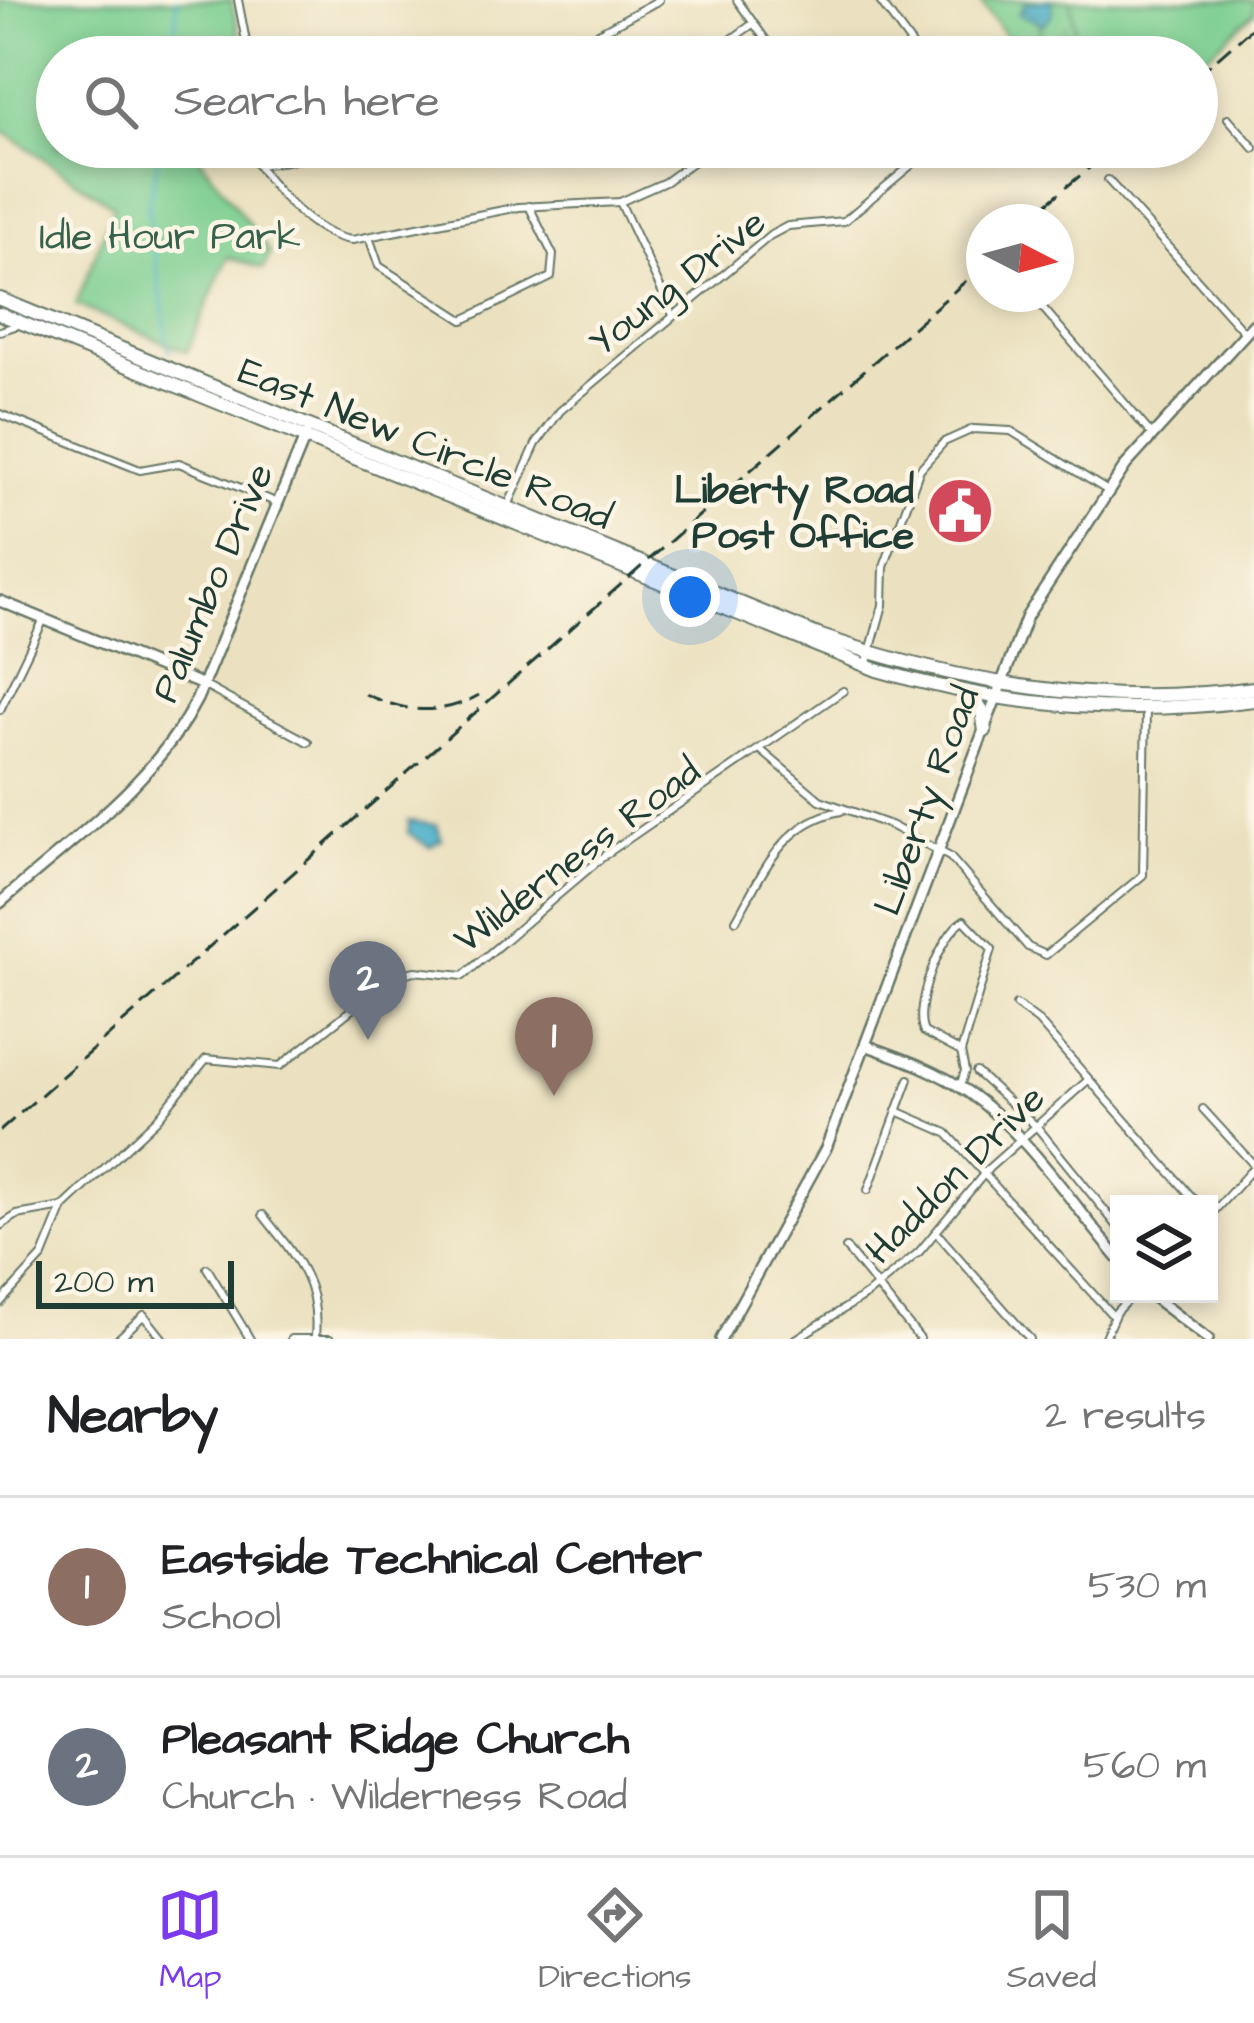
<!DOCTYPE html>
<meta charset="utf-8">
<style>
:root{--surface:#fff;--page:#f6f6f6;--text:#202124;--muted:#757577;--line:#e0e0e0;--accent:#7c3aed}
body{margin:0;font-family:"Architects Daughter",sans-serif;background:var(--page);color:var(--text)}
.controls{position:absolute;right:36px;bottom:36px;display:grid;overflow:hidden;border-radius:0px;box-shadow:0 6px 18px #0003}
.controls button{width:108px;height:108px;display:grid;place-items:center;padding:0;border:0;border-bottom:3px solid var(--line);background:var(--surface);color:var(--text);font:60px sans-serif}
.compass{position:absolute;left:966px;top:204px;width:108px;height:108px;border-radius:50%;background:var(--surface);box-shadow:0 6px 18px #0003;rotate:96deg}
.scale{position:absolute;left:36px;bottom:30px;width:198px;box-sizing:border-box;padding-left:12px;border:6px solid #1f3d34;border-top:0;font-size:33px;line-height:42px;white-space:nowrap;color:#1f3d34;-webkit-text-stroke:9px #fcf5e5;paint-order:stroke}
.you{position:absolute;left:690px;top:597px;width:42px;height:42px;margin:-30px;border:9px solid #fff;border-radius:50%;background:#1a73e8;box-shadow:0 0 0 18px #1a73e833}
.badge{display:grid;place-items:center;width:78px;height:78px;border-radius:50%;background:var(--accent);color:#fff;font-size:39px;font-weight:700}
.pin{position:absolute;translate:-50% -99px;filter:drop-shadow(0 3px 6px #0008)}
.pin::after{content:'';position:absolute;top:63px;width:42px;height:36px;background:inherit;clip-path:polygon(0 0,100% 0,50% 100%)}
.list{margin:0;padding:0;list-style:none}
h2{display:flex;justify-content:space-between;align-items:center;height:156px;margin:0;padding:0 48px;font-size:51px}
h2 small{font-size:39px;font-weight:400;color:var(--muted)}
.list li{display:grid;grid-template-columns:78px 1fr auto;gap:36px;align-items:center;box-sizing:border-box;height:180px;padding:0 48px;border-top:3px solid var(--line)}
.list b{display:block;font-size:45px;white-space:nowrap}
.list p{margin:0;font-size:39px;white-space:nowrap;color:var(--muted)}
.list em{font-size:39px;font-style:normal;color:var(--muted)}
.icon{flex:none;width:66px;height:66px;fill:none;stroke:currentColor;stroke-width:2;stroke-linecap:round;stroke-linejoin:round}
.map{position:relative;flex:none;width:1254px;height:1339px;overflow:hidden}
.search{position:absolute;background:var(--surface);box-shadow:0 6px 18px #0003;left:36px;right:36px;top:36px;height:132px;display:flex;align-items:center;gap:30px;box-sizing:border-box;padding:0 42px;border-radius:66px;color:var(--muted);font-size:45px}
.sheet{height:516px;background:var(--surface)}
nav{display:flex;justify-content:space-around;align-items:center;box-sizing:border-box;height:168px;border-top:3px solid var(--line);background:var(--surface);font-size:33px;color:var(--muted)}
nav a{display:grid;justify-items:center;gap:6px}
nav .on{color:var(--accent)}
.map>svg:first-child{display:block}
.green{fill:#79cd8f;stroke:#4c8562;stroke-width:3}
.wetland{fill:url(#wetland-marsh);stroke:#4c8562;stroke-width:3}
.water{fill:url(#water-ripples);stroke:#35767f;stroke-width:3}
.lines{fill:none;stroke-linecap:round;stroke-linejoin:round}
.stream{stroke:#4bb0ca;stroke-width:3}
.street-casing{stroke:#667665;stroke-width:10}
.secondary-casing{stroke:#667665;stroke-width:14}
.highway-casing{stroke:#667665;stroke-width:16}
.street{stroke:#fff;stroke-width:6}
.secondary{stroke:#fff;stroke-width:9}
.highway{stroke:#fff;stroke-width:12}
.rail{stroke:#1f3d34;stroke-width:3;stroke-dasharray:18 9;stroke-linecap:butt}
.labels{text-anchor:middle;stroke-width:9;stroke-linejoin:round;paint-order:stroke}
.park-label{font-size:39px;fill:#36614b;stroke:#fcf5e5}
.street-label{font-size:39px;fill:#1f3d34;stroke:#fcf5e5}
.poi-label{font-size:39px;font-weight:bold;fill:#1f3d34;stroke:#fcf5e5;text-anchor:end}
</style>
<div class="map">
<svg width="1254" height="1339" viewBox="0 0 1254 1339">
<defs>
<pattern id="wetland-marsh" width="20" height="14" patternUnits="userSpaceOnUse" patternTransform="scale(3)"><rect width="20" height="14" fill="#79cd8f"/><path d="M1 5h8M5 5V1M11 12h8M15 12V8" fill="none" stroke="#63a876"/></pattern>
<pattern id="water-ripples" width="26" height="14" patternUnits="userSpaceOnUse" patternTransform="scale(3)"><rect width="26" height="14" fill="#4bb0ca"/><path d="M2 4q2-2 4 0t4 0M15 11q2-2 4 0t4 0" fill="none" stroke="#3e90a5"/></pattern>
</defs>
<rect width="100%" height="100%" fill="#fcf5e5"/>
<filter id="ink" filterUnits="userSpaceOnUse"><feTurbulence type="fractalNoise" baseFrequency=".00833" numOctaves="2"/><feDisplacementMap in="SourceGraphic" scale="24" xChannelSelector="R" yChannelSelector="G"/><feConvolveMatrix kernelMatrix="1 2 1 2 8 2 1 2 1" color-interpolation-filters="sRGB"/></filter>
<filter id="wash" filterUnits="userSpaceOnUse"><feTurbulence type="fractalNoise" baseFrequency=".004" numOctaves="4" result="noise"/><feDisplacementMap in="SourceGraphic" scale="48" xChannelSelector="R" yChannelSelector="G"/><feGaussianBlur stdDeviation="2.7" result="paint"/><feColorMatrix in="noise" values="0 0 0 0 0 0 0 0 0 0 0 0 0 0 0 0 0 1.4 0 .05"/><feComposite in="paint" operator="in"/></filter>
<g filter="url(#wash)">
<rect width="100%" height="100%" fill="#ebe1c0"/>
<!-- green -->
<g class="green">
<path d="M0 0H231L241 41 170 44 167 57H57V147H192L270 253 264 269 228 257 187 352 76 305 114 206 0 129Z"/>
<path d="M979 0H1254V13L1197 64V57H1021Z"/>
</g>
<!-- wetland -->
<path class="wetland" d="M1044 0H1071L1075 27 1067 57H1050L1040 30Z"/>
<!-- water -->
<g class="water">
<path d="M1052 0V14L1044 24 1019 14 1025 3Z"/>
<path d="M409 821 437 825 442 840 429 847 408 833Z"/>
</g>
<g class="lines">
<!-- stream -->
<g class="stream">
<path d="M175 27 177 0"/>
<path d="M163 57 175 34"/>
<path d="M160 147 148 207 169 351"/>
</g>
</g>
</g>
<g filter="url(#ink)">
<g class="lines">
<!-- street casing -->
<g class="street-casing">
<g id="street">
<path d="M238 0 249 57"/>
<path d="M737 0 778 57"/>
<path d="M879 0 912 45"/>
<path d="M466 57 584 41 659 0"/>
<path d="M707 57 754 23"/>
<path d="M1228 118 1254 148"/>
<path d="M246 147C267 182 310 235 352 240L519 207 620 202 665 182 713 147"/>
<path d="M259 165 380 147"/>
<path d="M1108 180 1245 333"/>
<path d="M620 202 673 315"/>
<path d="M369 237 379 266 463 320 551 277 553 255 529 206"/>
<path d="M1031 294 1152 435"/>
<path d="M0 331 18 325"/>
<path d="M0 414 140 470 179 463 278 503"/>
<path d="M507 508 536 444 560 411 771 235 788 226 844 221 933 147"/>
<path d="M866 666 883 605 884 567 920 469 944 442 973 429 1011 431 1108 491"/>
<path d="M203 685 308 742"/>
<path d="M0 710 44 619"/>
<path d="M762 751 820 800 890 825 950 857 1028 947 1046 955 1143 875 1146 710"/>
<path d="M736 920C763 873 782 822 841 811"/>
<path d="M964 920 992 949 961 1052 924 1032C912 1008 941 933 964 920Z"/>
<path d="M1016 1005 1038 1021 1198 1204"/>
<path d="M976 1072 1037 1127 1119 1228"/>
<path d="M960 1086 965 1071 961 1052"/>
<path d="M1203 1109 1254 1165"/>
<path d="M897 1111 947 1133 1113 1316"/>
<path d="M868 1190 909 1079"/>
<path d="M263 1215C295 1256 320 1282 315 1336"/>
<path d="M1209 1217 1254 1167"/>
<path d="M0 1226 17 1215 63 1207"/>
<path d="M937 1233 1030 1339"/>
<path d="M846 1248 920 1339"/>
<path d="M207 1268 250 1339"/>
<path d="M0 1303 43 1256 63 1207 157 1119 206 1059 280 1066 394 976 415 971 463 976 605 855 843 691"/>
<path d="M118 1339 144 1315 163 1339"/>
<path d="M291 1339H330"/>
<path d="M796 1339 869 1293 919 1252 989 1168 1087 1081"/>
<path d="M1104 1339 1116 1312 1133 1294"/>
</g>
</g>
<!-- secondary casing -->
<g class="secondary-casing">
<g id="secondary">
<path d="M0 601 203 685"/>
<path d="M0 903C70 841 154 784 197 699L306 435"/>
<path d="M865 1045C901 1058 936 1070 968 1092 1027 1133 1072 1204 1119 1259"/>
<path d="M1149 1294 1208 1339"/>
<path d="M721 1339 826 1148 1027 616 1126 465 1254 324"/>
</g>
</g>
<!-- highway casing -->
<g class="highway-casing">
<g id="highway">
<path d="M0 299 818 635C962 685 1103 708 1254 688"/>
<path d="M0 314 877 670C1001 707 1125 717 1254 700"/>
<path d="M971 695 982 711 985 731"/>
</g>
</g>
<!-- street -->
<use href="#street" class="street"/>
<!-- secondary -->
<use href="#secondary" class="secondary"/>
<!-- highway -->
<use href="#highway" class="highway"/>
<!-- rail -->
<g class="rail">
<path d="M1197 76 1254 26"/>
<path d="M1025 222 1114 147"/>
<path d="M365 694C404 712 440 717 479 695"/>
<path d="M0 1131 984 265"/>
</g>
</g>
</g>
<!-- icons -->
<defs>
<g id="civic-disc" transform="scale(3.45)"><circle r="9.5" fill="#d1495b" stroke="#fcf5e5"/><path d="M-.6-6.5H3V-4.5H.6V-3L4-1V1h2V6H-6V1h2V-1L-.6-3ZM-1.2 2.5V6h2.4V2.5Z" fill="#fff"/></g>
</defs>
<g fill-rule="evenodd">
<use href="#civic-disc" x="960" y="511"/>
</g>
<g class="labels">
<!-- park labels -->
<g class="park-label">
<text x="170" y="249">Idle Hour Park</text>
</g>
<!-- street labels -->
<g class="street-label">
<text transform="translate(676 281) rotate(-38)" y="14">Young Drive</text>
<text transform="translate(426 442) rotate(22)" y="14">East New Circle Road</text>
<text transform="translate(211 582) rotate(-67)" y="14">Palumbo Drive</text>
<text transform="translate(925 800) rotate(-70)" y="14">Liberty Road</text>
<text transform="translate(576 854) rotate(-37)" y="14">Wilderness Road</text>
<text transform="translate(954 1173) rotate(-45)" y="14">Haddon Drive</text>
</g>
<!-- poi labels -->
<g class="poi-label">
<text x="914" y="503">Liberty Road<tspan x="914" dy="45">Post Office</tspan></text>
</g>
</g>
</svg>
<div class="controls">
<button><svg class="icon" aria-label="layers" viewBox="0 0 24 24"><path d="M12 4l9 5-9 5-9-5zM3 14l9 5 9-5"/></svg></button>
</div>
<svg class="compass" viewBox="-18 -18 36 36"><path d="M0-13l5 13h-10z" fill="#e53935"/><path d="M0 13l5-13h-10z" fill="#757577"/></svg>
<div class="scale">200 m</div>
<div class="you"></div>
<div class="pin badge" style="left:554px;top:1096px;background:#8d6e63">1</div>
<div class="pin badge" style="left:368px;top:1040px;background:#6b7280">2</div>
<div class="search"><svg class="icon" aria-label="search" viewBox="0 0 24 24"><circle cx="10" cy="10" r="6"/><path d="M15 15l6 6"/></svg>Search here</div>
</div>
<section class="sheet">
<h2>Nearby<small>2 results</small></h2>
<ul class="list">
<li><span class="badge" style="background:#8d6e63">1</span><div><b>Eastside Technical Center</b><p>School</p></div><em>530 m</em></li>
<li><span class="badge" style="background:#6b7280">2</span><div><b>Pleasant Ridge Church</b><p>Church · Wilderness Road</p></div><em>560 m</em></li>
</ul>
</section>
<nav>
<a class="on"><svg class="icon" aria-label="map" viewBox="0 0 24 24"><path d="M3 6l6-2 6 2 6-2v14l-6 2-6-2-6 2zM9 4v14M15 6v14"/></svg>Map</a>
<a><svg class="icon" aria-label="directions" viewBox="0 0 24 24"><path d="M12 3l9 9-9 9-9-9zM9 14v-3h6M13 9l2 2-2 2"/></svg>Directions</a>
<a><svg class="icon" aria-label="saved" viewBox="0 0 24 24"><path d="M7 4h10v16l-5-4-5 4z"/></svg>Saved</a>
</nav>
